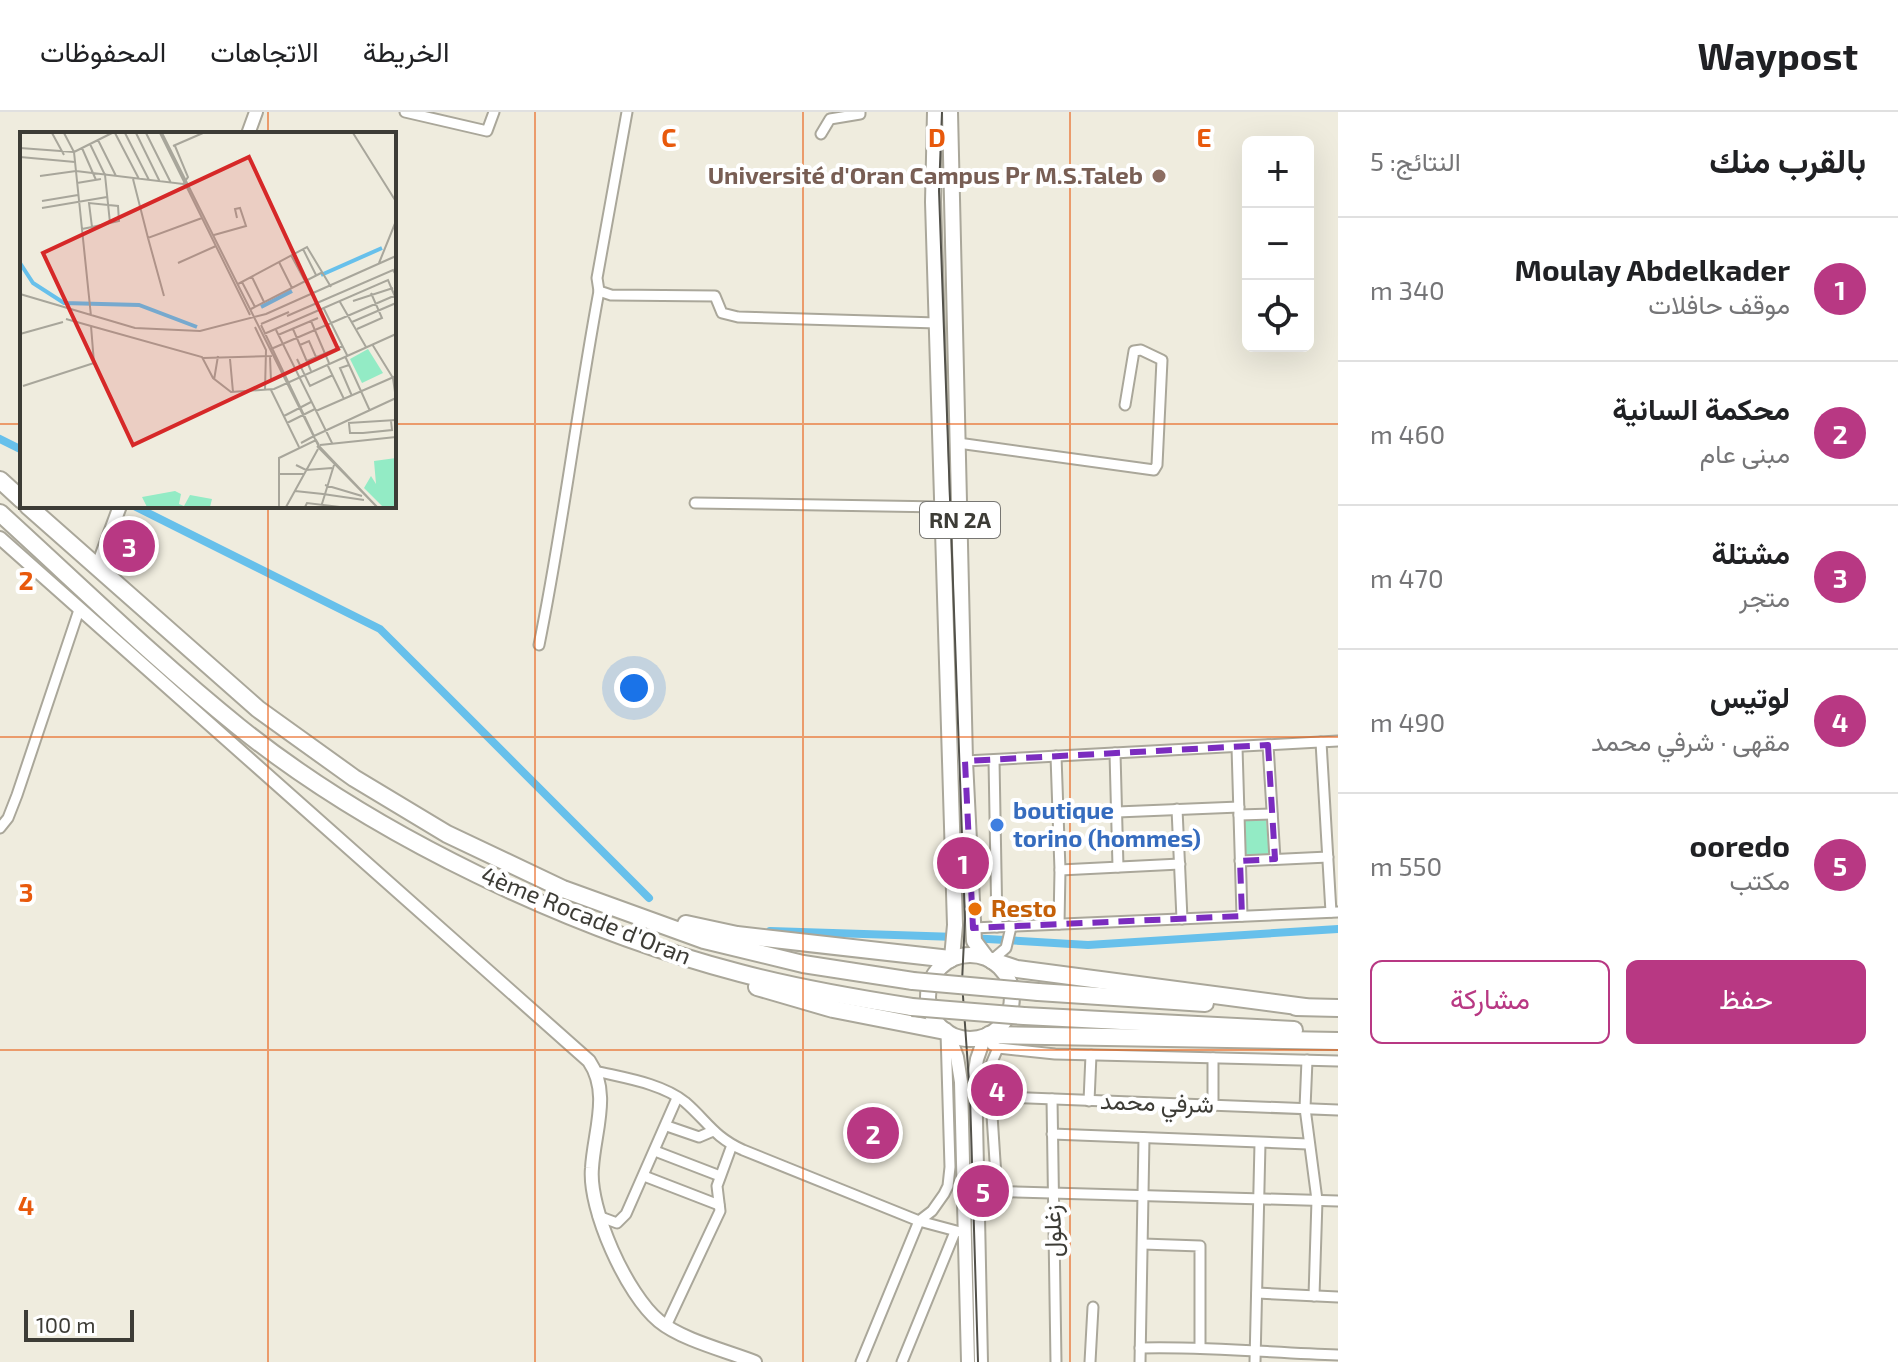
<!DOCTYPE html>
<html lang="ar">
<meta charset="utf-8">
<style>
:root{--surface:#fff;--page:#f6f6f6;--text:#202124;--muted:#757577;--line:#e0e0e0;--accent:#b83883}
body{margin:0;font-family:"Exo 2",Vazirmatn,sans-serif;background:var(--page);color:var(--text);direction:rtl}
.controls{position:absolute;right:24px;top:24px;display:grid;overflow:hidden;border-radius:12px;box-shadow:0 8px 32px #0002}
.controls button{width:72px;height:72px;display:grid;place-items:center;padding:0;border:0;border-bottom:2px solid var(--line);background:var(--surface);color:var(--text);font:40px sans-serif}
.scale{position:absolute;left:24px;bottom:20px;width:110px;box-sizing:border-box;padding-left:8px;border:4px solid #3d3c36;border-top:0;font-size:22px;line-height:28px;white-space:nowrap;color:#3d3c36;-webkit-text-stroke:6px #fff;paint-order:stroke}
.you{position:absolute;left:634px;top:576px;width:28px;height:28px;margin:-20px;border:6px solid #fff;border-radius:50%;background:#1a73e8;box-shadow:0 0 0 12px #1a73e833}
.badge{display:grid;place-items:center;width:52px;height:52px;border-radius:50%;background:var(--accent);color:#fff;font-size:26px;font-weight:700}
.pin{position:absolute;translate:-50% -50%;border:4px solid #fff;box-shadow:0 2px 8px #0006}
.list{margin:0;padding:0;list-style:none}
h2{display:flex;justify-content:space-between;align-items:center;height:104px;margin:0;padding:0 32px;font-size:34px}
h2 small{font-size:26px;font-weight:400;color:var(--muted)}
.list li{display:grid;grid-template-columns:52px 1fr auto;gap:24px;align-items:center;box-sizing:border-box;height:144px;padding:0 32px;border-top:2px solid var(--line)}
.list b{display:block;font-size:30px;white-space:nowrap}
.list p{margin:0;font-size:26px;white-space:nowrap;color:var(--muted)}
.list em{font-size:26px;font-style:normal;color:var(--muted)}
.actions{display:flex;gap:16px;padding:24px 32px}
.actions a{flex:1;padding:18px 0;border:2px solid var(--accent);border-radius:12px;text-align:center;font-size:28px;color:var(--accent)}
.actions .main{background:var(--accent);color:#fff}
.icon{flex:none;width:44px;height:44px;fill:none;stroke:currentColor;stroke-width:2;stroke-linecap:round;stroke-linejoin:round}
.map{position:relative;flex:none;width:1338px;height:1250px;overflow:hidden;direction:ltr}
header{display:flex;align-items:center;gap:48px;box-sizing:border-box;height:112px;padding:0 40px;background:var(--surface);border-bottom:2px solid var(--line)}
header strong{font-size:38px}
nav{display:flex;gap:44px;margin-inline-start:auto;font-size:28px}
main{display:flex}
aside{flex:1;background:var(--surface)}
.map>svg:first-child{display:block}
.green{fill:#93ebc5}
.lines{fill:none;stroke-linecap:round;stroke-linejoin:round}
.canal{stroke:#67c0eb;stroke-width:8}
.minor-casing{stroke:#aaa79a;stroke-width:13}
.secondary-casing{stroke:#aaa79a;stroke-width:16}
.primary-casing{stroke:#aaa79a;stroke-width:18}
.motorway-casing{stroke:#aaa79a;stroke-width:20}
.minor{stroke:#fff;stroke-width:9}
.secondary{stroke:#fff;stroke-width:12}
.primary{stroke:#fff;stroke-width:14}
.motorway{stroke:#fff;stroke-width:16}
.tram{stroke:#52514a;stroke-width:2}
.motorway-bridge-casing{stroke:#aaa79a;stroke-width:20;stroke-linecap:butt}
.motorway-bridge{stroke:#fff;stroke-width:16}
.marked{fill:none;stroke:#7b2cbf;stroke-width:6;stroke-dasharray:16 10;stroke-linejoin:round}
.grid{fill:none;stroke:#e8590c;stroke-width:2;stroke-opacity:0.55}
.education-dot{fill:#8d6e63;stroke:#fff;stroke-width:3}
.shop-dot{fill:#3f7fe0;stroke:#fff;stroke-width:3}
.food-dot{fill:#e8710a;stroke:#fff;stroke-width:3}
.labels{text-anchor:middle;stroke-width:8;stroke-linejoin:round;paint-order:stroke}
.shield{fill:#fff;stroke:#777672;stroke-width:2}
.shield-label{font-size:22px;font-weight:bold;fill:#3d3c36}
.education-label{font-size:24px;font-weight:bold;fill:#785e54;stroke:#fff;text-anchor:end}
.shop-label{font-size:24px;font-weight:bold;fill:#366cbe;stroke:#fff;text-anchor:start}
.food-label{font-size:24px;font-weight:bold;fill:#c56008;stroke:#fff;text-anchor:start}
.street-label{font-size:24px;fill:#3d3c36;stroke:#fff}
.inset-river{fill:none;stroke:#67c0eb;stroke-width:4}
.inset-road{fill:none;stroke:#a8a69b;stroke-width:2}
.view{fill:#d62828;fill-opacity:0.15;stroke:#d62828;stroke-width:4}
.inset-edge{fill:none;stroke:#3d3c36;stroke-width:4}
.grid-label{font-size:26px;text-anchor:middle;font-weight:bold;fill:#e8590c;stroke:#fff;stroke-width:8;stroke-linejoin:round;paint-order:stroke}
</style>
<header>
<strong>Waypost</strong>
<nav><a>الخريطة</a><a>الاتجاهات</a><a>المحفوظات</a></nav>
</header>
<main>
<aside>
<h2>بالقرب منك<small>النتائج: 5</small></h2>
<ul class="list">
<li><span class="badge">1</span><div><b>Moulay Abdelkader</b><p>موقف حافلات</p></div><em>340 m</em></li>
<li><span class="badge">2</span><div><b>محكمة السانية</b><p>مبنى عام</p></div><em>460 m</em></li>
<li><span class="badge">3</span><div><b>مشتلة</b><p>متجر</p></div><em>470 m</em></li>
<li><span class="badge">4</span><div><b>لوتيس</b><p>مقهى · شرفي محمد</p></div><em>490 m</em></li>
<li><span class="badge">5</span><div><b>ooredo</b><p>مكتب</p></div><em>550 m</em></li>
</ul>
<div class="actions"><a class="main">حفظ</a><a>مشاركة</a></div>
</aside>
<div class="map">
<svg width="1338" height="1250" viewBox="0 0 1338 1250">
<rect width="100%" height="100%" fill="#efecde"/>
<!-- green -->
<path class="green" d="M1243 707H1266L1269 742 1245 743Z"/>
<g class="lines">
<!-- canal -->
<g class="canal">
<path d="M0 327 22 338"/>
<path d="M134 394 380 517 649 786"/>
<path d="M770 819 957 825"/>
<path d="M970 826 1088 833 1338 817"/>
</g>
<!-- minor casing -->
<g class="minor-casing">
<g id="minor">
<path d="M405 0 487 19 494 0"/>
<path d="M627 0 597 166 599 179 611 183 715 184 722 201 738 205 937 211"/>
<path d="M821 22 830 7 860 2V0"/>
<path d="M958 331 1154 358 1157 353 1162 248 1141 238 1134 239 1125 293"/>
<path d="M695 391 942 395"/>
<path d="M539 533C563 415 577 297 599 179"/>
<path d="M1321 630 1331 800"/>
<path d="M1268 633 1275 747"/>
<path d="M1237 635 1242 804"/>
<path d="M1115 641 1118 755"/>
<path d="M1056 644 1060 758 1059 812"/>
<path d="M994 648 997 815"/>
<path d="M965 649 1338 629"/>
<path d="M1177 697 1182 807"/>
<path d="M1117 700 1239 695"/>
<path d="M1239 703 1272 702"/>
<path d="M0 716 8 706 17 683 79 498"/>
<path d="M1240 749 1328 745"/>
<path d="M1060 758 1180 752"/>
<path d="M973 816 1338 800"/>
<path d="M992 848 1006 836 1011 815"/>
<path d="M987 924 992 933 998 936 1055 942 1338 949"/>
<path d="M1307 948 1305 996 1317 1088 1314 1184"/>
<path d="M595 959C624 966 661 971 685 990 707 1009 714 1025 743 1038L919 1109 964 1121"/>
<path d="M976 984 1338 998"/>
<path d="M1052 987 1056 1250"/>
<path d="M1089 989 1091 943"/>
<path d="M1213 993V946"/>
<path d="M667 1014 699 1025 713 1019"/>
<path d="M1052 1022 1308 1032"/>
<path d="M655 1039 720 1064"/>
<path d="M644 1064 719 1093"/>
<path d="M979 1079 1338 1089"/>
<path d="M997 1080 989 957 998 936"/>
<path d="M598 1104 617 1111 626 1102 677 986"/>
<path d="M1143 1132 1200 1134V1234"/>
<path d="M1257 1181 1338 1185"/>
<path d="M666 1214 720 1099 717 1074 732 1033"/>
<path d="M1140 1236C1206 1234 1272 1241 1338 1243"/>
<path d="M861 1250 919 1109 932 1099 944 1082 948 1074 950 1055 946 920"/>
<path d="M902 1250 955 1120"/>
<path d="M1090 1250 1093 1195"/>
<path d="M1140 1250 1144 1026"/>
<path d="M1255 1250 1260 1031"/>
</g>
</g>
<!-- secondary casing -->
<g class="secondary-casing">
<g id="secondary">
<path d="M248 22 256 0"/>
<path d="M0 426 589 949C611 981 594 1020 592 1056 588 1097 627 1183 659 1209 682 1228 727 1239 755 1250"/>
<path d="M97 456 120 394"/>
<path d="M948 920 957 945 961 970 968 1250"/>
<path d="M981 1250 975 960 977 947 985 924"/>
</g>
</g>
<!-- primary casing -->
<g class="primary-casing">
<g id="primary">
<path d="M935 0 933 90 955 813 952 846"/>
<path d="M950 0 965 649 974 829 986 845"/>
<circle cx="970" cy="885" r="42"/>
</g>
</g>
<!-- motorway casing -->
<g class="motorway-casing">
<g id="motorway">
<path d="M0 368 22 388"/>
<path d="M28 394 258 597 354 666 447 722 563 777 704 828 803 852 913 869"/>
<path d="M0 401C79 473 156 548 239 615 375 724 571 817 740 861 796 876 854 886 912 895"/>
<path d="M686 812 737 823 950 847"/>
<path d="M993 849 1017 857 1305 895"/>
<path d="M757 875 833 897 945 919"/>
<path d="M1038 880 1205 891"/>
<path d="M1296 895 1338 896"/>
<path d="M1024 904 1294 918"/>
<path d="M989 923 1338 929"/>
</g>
</g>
<!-- minor -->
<use href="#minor" class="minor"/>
<!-- secondary -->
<use href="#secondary" class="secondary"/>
<!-- primary -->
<use href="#primary" class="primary"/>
<!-- motorway -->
<use href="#motorway" class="motorway"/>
<!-- tram -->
<path class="tram" d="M942 0 939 79 965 807 962 870 970 984 978 1250"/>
<!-- motorway-bridge casing -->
<g class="motorway-bridge-casing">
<g id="motorway-bridge">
<path d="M913 869 1038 880"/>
<path d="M912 895 1024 904"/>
</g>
</g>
<!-- motorway-bridge -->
<use href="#motorway-bridge" class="motorway-bridge"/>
</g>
<!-- marked area -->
<path class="marked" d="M1268 633 1275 747 1240 749 1242 804 973 816 965 649Z"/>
<!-- grid -->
<path class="grid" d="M268 0V22M535 0V1250M803 0V1250M1070 0V1250M0 312H22M394 312H1338M268 394V1250M0 625H1338M0 938H1338"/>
<!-- markers -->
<circle class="education-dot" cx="1159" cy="64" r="8"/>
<circle class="shop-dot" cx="997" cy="713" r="8"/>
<circle class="food-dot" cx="975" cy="797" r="8"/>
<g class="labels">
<!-- shield labels -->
<rect class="shield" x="920" y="390" width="80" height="36" rx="6"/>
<g class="shield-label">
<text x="960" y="416">RN 2A</text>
</g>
<!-- education labels -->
<g class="education-label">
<text x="1143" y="72">Université d'Oran Campus Pr M.S.Taleb</text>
</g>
<!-- shop labels -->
<g class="shop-label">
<text x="1013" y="707">boutique<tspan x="1013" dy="28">torino (hommes)</tspan></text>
</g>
<!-- food labels -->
<g class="food-label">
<text x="991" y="805">Resto</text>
</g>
<!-- street labels -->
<g class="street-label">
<text transform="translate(586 804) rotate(22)" y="8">4ème Rocade d'Oran</text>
<text transform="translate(1157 991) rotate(2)" y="8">شرفي محمد</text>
<text transform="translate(1053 1119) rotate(-91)" y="8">زغلول</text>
</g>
</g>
<!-- overview -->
<g transform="translate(20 20)">
<rect width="376" height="376" fill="#efecde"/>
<path d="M348 217 363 241 342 251 330 227ZM376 326V375H363L344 356 351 344 356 352 354 329ZM155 359 161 362 159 372 164 374 170 363 192 367 190 375H127L122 365Z" fill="#93ebc5"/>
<path class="inset-river" d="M0 131 13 151 44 171 119 173 177 195M301 143 362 116M241 175 272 159"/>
<path class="inset-road" d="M32 1 44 23M44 1 54 20 71 184M95 1 119 47M105 1 129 48M116 1 140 50M126 1 151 51M140 1 230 183M142 1 298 313 357 375M333 1 375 68M78 8 96 44M70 12 85 43 90 91M153 14 183 1M0 16 54 20M62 16 76 48M54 20 92 1M0 25 55 30M20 44 56 39 163 52 168 45 155 14M113 47 128 106 182 86M57 51 81 47M22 69 58 63M22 76 87 65M62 97 72 95 99 89 98 74 69 71 72 95M194 103 226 94 220 76 215 77 217 86M128 106 144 164M283 117 296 143M271 123 285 149M259 130 272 156M158 131 196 114M359 131 376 89M232 145 244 170M222 150 235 175M218 152 287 115 311 155M0 162 115 196 180 199 246 182 376 124M333 169 373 156M320 170 346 215M231 177 303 140M304 177 327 223M267 184 373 138 376 143M46 187 182 225 193 246 211 260 254 257 376 202M291 189 309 231M332 190 376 171M241 192 269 180M241 193 294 304 281 311M235 195 246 218 245 258M273 197 291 239M337 197 362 186 351 161M256 198 312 311M0 202 43 190M244 202 368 148 376 167M258 203 298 186M352 212 373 246 376 267M280 213 289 209 296 225M251 217 376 163M325 224 350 279M250 225 251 249M183 226 252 224M210 227 213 260M277 227 290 254 313 243M287 229 323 214M307 232 324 267M329 233 320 236 332 264M194 248 198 224M3 254 74 231 71 194M251 258 279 315M296 279 376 244M264 284 291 270M267 291 295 277M328 291 376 288M329 292 330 301H343L372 298 371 289M294 304 376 266M300 313 376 305M297 314 357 375M276 333 286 338 312 336M259 342H284M305 353 342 364M275 359 303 362M303 362 344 368M259 375V326L296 308 299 313M266 375 298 317M285 375 287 371 320 375M301 375 314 333"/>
<path class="view" d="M229 25 318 217 113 313 23 121Z"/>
<rect width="376" height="376" class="inset-edge"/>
</g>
<g class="grid-label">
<text x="669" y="35">C</text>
<text x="937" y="35">D</text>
<text x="1204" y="35">E</text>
<text x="26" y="478">2</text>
<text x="26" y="790">3</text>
<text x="26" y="1103">4</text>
</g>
</svg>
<div class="controls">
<button>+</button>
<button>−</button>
<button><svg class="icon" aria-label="locate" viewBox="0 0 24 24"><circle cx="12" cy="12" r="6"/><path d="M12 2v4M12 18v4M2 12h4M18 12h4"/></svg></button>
</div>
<div class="scale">100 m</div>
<div class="you"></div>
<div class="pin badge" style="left:963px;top:751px">1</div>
<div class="pin badge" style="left:873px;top:1021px">2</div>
<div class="pin badge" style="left:129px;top:434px">3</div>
<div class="pin badge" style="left:997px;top:978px">4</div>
<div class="pin badge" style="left:983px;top:1079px">5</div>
</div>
</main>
